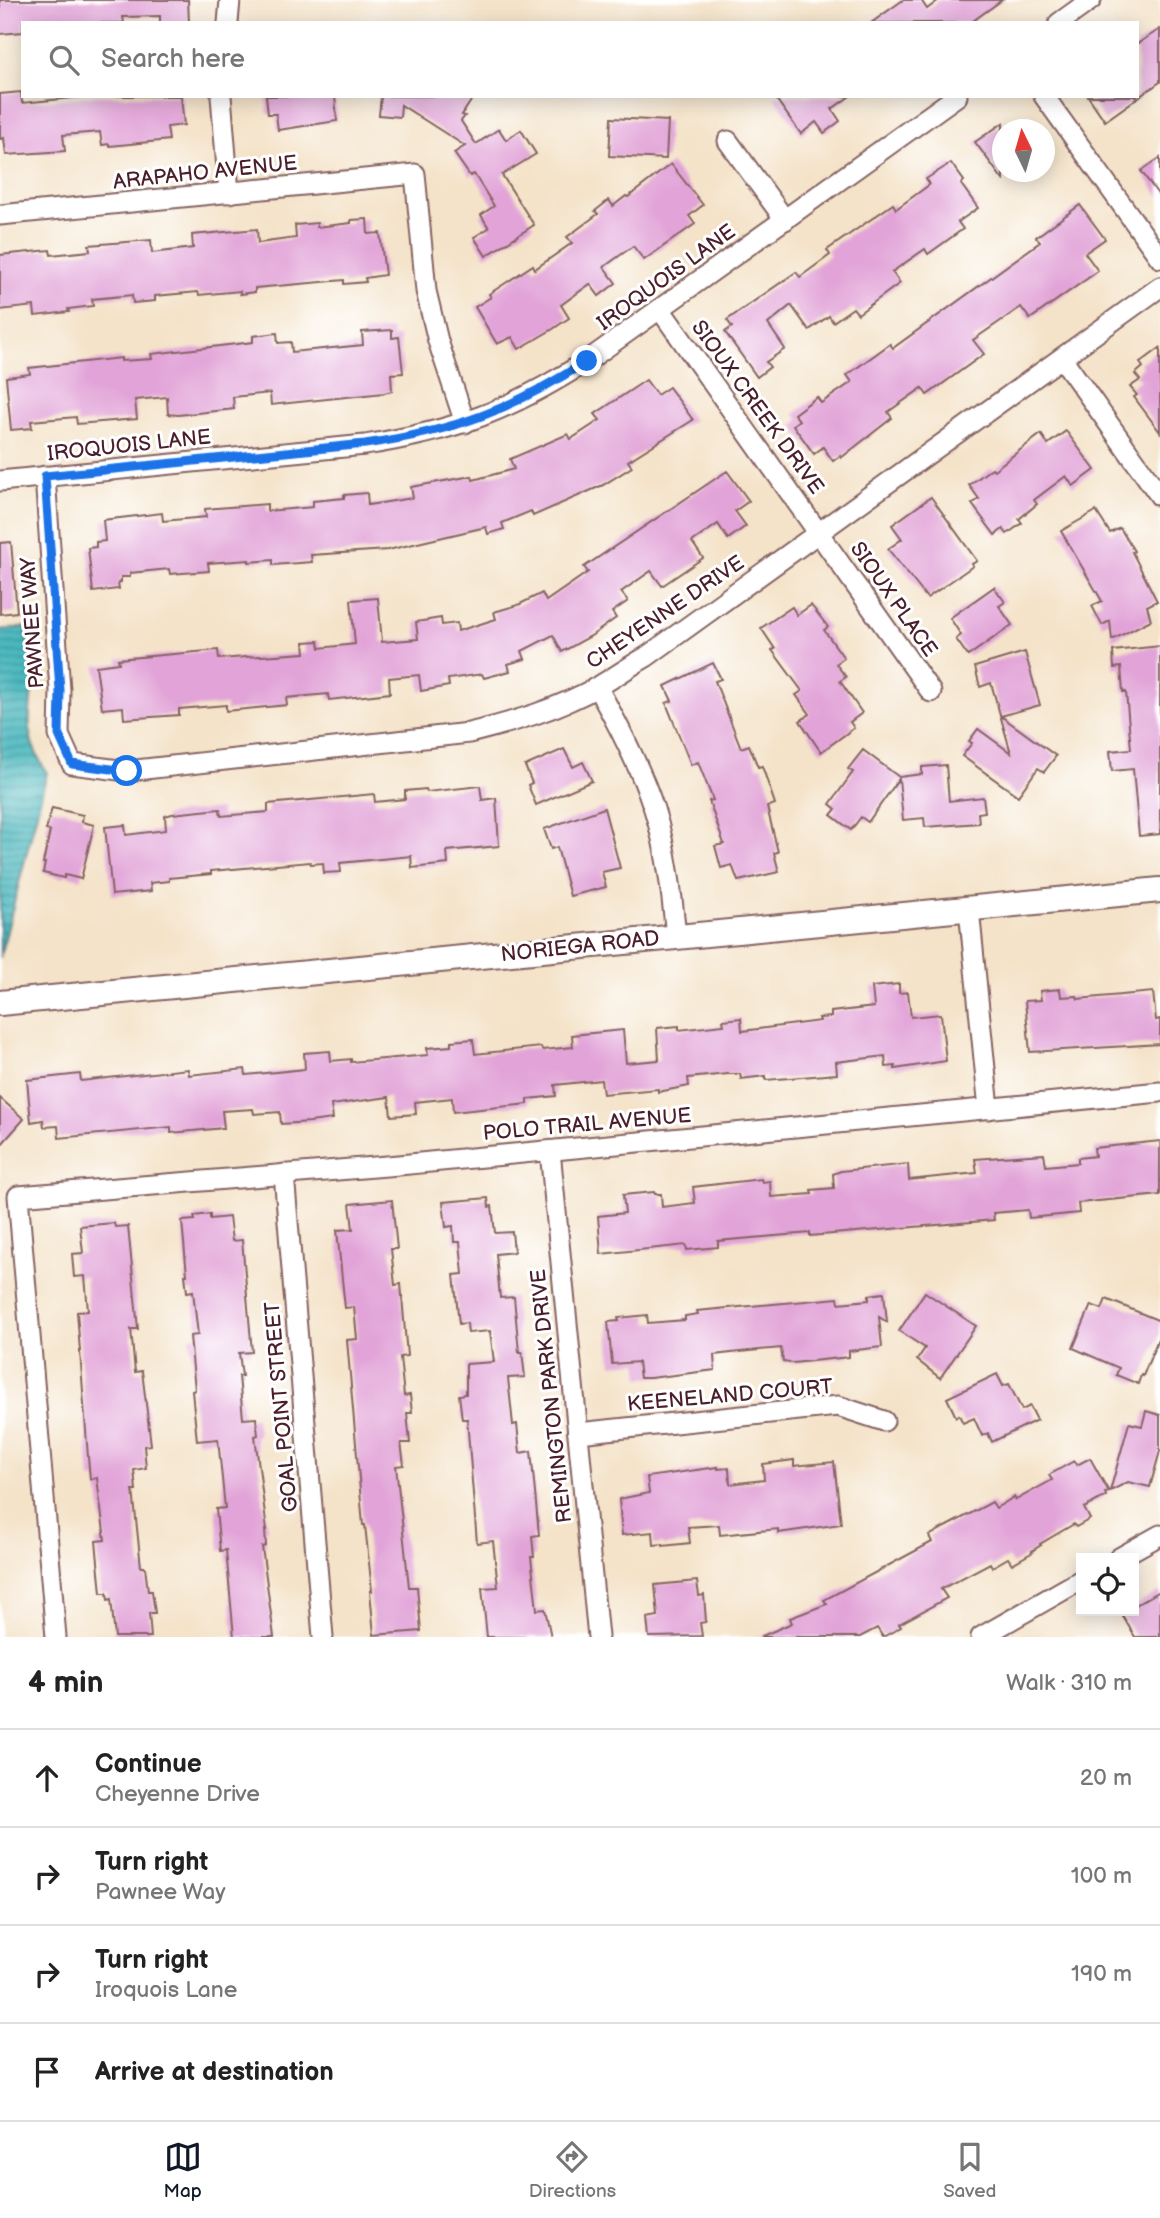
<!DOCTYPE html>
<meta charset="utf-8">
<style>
:root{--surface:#fff;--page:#f2f2f2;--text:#222;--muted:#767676;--line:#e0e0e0;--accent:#111827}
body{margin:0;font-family:"Balsamiq Sans",sans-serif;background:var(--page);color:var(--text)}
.controls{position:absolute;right:21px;bottom:21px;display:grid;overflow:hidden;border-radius:0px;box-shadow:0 4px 18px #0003}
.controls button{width:63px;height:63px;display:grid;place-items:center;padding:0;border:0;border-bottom:2px solid var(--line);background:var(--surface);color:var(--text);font:35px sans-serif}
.compass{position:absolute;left:992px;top:119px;width:63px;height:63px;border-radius:50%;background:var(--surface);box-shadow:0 4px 18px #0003;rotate:355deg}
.stop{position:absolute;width:21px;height:21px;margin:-16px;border:5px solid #1a73e8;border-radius:50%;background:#fff}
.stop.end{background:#1a73e8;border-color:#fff;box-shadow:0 2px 7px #0008}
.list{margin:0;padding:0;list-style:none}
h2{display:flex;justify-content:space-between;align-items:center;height:91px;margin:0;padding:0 28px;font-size:30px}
h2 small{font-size:23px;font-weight:400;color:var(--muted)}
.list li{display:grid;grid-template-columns:46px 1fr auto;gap:21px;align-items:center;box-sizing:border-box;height:98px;padding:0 28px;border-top:2px solid var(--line)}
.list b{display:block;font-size:26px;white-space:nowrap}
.list p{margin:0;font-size:23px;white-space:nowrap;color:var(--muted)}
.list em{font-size:23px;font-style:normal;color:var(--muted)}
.icon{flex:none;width:38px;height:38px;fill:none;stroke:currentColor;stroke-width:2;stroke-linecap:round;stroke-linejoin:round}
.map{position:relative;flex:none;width:1160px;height:1637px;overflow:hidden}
.search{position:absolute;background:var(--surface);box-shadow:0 4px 18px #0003;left:21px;right:21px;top:21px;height:77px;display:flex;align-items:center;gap:18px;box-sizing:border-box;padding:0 24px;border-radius:0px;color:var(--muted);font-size:26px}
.sheet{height:483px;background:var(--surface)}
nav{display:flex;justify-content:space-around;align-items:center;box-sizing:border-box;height:98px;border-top:2px solid var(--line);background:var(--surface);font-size:19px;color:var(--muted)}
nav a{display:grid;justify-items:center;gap:4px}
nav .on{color:var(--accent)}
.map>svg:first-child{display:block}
.water{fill:url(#water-rules);stroke:#496c74;stroke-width:2}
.building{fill:#e2a4d8}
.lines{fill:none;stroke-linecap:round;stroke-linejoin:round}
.minor-casing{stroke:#866462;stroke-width:23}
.tertiary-casing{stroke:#866462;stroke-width:28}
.minor{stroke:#fff;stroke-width:19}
.tertiary{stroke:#fff;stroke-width:24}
.route{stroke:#1a73e8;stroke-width:9}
.labels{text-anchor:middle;stroke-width:6;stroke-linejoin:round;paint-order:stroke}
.street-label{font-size:21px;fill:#4a1f2b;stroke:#fff}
</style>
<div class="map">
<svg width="1160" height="1637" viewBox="0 0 1160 1637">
<defs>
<pattern id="water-rules" width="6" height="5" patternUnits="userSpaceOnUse" patternTransform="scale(1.75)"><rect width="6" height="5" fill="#48b8be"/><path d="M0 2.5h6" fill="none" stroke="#3e959b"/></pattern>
</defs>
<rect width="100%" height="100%" fill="#fff"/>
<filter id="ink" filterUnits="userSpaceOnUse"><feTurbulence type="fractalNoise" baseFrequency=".0143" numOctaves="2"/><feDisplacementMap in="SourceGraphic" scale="14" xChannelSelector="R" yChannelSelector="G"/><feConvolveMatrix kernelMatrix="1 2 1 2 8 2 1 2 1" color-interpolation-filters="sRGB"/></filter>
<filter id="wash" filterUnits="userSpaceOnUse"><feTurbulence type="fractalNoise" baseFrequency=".00686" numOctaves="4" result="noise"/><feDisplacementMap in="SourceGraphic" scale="28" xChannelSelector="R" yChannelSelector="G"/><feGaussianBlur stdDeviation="1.57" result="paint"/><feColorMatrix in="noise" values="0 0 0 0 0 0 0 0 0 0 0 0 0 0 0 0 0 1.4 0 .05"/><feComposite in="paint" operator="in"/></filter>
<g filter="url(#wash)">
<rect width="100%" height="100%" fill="#f4e3c9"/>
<!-- water -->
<path class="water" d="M26 627C28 647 33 669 32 688 29 728 24 736 47 773L0 958V630Z"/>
<g id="blocks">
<!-- building -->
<g class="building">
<path d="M0 0H188L189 23H160V16L123 17 124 23H23V32L0 34Z"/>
<path d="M903 0H921L927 9 939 0H1002L970 23H871Z"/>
<path d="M1160 29V82L1105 121 1088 96H1137V44Z"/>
<path d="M21 92 22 103 93 96H181L184 125 167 127 169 140 110 146 109 144 102 145 100 132 63 135 65 151 6 155 4 138 0 139V94Z"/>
<path d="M266 96H335L337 121 278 130 276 114H268Z"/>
<path d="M381 96H474L462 115 465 116 461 121 476 144 499 129 506 140 521 130 536 154 502 175 534 225 486 256 474 237 489 228 481 215 494 206 474 174 470 176 454 153 465 146 401 105 400 117 379 115Z"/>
<path d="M774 96H850L832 109 840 121 824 133 816 122 801 134Z"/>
<path d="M611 118 668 121 666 159 609 156Z"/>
<path d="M1003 123V180L975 142Z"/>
<path d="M1160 158V197L1141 171Z"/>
<path d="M951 163 964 181 961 184 978 208 958 222 963 229 928 254 925 249 892 272 900 283 858 314 853 308 833 322 829 316 809 330 791 305 768 324 785 349 766 362 770 367 757 377 725 332 732 327 727 320 796 272 800 277 830 255 827 250 893 204 896 209 929 185 926 179Z"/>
<path d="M671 164 703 205 689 216 695 224 644 260 633 246 604 267 616 283 599 296 590 284 561 305 569 318 553 329 519 349 512 337 497 344 475 307 491 297 489 294 533 265 535 269 572 243 567 237 598 214 595 211 609 200 613 206 626 196 628 197Z"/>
<path d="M1080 205 1105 239 1085 253 1098 271 1030 319 1021 307 973 340 984 354 927 395 922 388 888 412 892 418 841 458 840 456 833 461 823 447 814 454 793 425 799 420 794 414 817 397 821 403 852 382 847 375 890 344 893 348 1040 242 1036 237Z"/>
<path d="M367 219 368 234 380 233 385 275 365 278 366 282 344 284V280L255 288V292L240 294V291L199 295 198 292 155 296V301L133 303 132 295 92 299 93 306 68 309 69 312 35 316 34 306 0 310V255L50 250 51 255 90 251 89 245 151 240 152 253 193 248 192 235 257 229 258 243 296 238 295 225 317 223V227L351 223V220Z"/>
<path d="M392 330V338L399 337 403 373 391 374 392 391 384 393 271 405 270 393 233 397 234 409 178 415 168 414 167 397 135 400 137 419 77 424 76 417 31 421 32 428 11 430 6 377 30 374 29 368 121 358V361L152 359 151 354 253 342V336L277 333 278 343 291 342 292 352 363 345 362 332Z"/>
<path d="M1160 348V432L1134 397 1137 395 1130 387 1140 380 1135 374 1143 367 1140 363Z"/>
<path d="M646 380 657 395 669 387 693 420 628 461 632 467 603 485 533 516 531 511 502 523 504 529 488 534 486 527 388 550 311 555 312 562 273 565V560L249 562V560L208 563 209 571 170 574 169 569 130 573V577H121V582L118 583 119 589 93 592 88 548 96 547V542L105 541 103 520 162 513 163 521 206 517 205 509 267 504V511L313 507V501L344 498V495L367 493 368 505 413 498 411 487 472 476 473 480 514 469 510 459 568 434 571 439 600 420 595 414Z"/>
<path d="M1066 431 1095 470 1073 486 1066 476 1034 500 1037 504 1019 519 1022 523 1007 534 1003 529 995 535 972 504 979 499 969 485 992 468 994 470 1041 434 1048 444Z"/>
<path d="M727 471 749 501 735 511 746 526 728 539 718 524 692 542 703 558 662 586 651 571 621 592 628 601 612 612 616 618 591 636 562 652 553 635 522 651 525 659 508 664 510 671 484 678 482 674 448 679 449 686 421 691 419 675 389 678 390 693 329 700 328 694 286 698 287 705 226 711V705L179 709V715L124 719 123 707 102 709 96 666 119 663 118 659 218 650 219 659 305 653 304 642 319 641 320 648 355 644 351 600 378 598 382 642 418 639 416 622 441 618 442 625 457 623 458 631 496 619 494 612 518 605 542 593 546 601 588 572 584 567Z"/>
<path d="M931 497 977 561 972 564 973 566 927 598 888 549 902 539 892 525Z"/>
<path d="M1096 511 1110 533 1120 528 1134 551 1132 552 1157 601 1147 606 1151 620 1112 640 1110 621 1102 625 1092 606 1102 601 1061 531Z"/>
<path d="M11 542 17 612 0 614V543Z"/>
<path d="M994 587 1005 602 999 606 1012 625 968 656 956 639 961 635 950 618Z"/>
<path d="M811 605 828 627 824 630 844 658 836 664 846 677 840 681 862 713 850 722 854 728 821 752 800 721 810 714 796 695 802 691 772 650 775 649 761 628 792 607 797 615Z"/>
<path d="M1160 646V834L1139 836 1133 769 1112 771 1110 751 1131 749 1126 692H1123L1121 667 1114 668 1113 651Z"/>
<path d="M1025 652 1040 705 1001 716 1056 756 1044 772 1038 768 1018 796 962 756 972 743 969 741 978 729 1011 753 991 683 980 687 975 667Z"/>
<path d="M713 663 721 679 715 681 741 748 749 745 758 767 762 766 775 804 767 807 778 852 774 853 779 872 738 881 732 865 721 868 715 846 724 844 709 801 713 800 698 762 691 765 666 703 672 701 665 686Z"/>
<path d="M564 749 573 767 583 762 592 781 536 805 528 785 532 783 525 766Z"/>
<path d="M863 750 899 777 922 774V767L946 765 949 801 983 797 985 812 978 813 979 823 925 827 924 818 903 820 899 779 868 822 861 817 851 830 831 815 836 809 830 804 853 772 848 769Z"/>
<path d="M480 786 482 800 496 798 499 846 447 851 448 864 412 868 411 856 340 863 341 872 324 873 323 863 311 864 310 862 211 871V874L169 878V881L150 883 151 891 112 895 105 827 125 825 126 835 166 830 165 816 172 814 220 809 221 816 268 812V804L374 794 375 802 405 799V791L426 789 427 792Z"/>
<path d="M52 808 83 815 82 822 94 825 81 879 65 875 64 878 43 873 45 863H43L50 831 46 830Z"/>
<path d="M604 808 620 868 602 872 606 887 570 896 557 847 551 849 544 829Z"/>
<path d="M899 984V993L908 992 911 1017 941 1014 946 1061 895 1069V1066L886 1067 885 1056 836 1062 837 1074 766 1080V1076L741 1079 740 1074H728L688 1078 689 1086 658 1092V1089L603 1094 601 1080 555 1085 556 1096 528 1099V1104L453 1112 452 1098 415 1102 416 1114 391 1116 389 1097 331 1105 333 1119 310 1122 281 1124 280 1112 254 1114 253 1109 222 1111 224 1128 171 1133V1127L59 1138 58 1126 44 1127 43 1120 31 1122 27 1080 80 1074 81 1081 188 1069 189 1075 245 1069 246 1075 305 1069 304 1053 330 1051 331 1061 351 1059V1062L428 1055 427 1048 451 1046V1041L473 1039 475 1054 541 1047 542 1050 573 1047 572 1035 623 1030 626 1063 659 1060 657 1028 679 1026V1030L724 1025 723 1020 741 1018 742 1031 820 1021 819 1018 831 1017V1012L874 1007 872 987Z"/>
<path d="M1060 989 1061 997 1077 996 1078 999 1153 992 1156 1020 1160 1019V1044L1030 1052 1025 1001 1041 1000 1040 991Z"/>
<path d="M0 1098 24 1119 0 1146Z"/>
<path d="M1160 1141V1195L1078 1203 1079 1213 1029 1218 1028 1210 993 1213 994 1220 810 1236V1233L718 1241V1247L687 1250 686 1245 601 1254 598 1216 625 1213 623 1195 654 1192 655 1194H661L662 1207 695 1203 693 1187 761 1179 762 1182 770 1181 771 1197 812 1194 811 1190 834 1188 833 1174 841 1171 908 1164 909 1180 937 1177 977 1173 975 1159 1044 1154 1046 1166 1078 1163V1158L1095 1156 1094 1148Z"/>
<path d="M488 1198 489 1207 492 1206 495 1233 512 1232 514 1252 496 1254 500 1298 514 1297 519 1352H522L525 1377 508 1378 513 1425 517 1424 520 1453 531 1451 539 1535 532 1536 534 1557H531L537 1610 545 1609 551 1637H487L482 1588 498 1587 493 1541 477 1543 467 1419H462L459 1395 466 1394V1364L494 1362 490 1331 468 1333 467 1323 459 1324 454 1275 463 1274 460 1242H454L453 1226 446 1227 443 1202Z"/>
<path d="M392 1200 397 1249H391L395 1285 401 1284 407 1356 400 1357 404 1396 410 1395 412 1413H407L410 1443H401L404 1465 396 1466 409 1587H417L421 1631 374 1635 370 1591H372L365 1525H363L347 1340 357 1339 354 1307 345 1308 337 1230 353 1229 350 1204Z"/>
<path d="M210 1214V1219L229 1217 232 1241 242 1240 252 1352 239 1353 242 1376H239L243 1419 256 1418 258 1435 255 1436 267 1530H265L266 1546 262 1547 274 1637H234L226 1550 220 1551 216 1509 225 1508 218 1439 197 1441 192 1391 195 1390 190 1336 198 1335 193 1291 187 1292 185 1275H187L182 1221 195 1220 194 1216Z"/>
<path d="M114 1223 115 1227 128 1226 138 1329H131L135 1372 142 1371 151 1445 144 1446 146 1468 134 1470 136 1490H133L141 1567H145L148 1591H152L155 1613H149L151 1637H115L111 1599 108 1600 107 1593H101L96 1541 105 1540 97 1478 90 1479 88 1457 77 1312 88 1311 85 1276 74 1277 72 1254 83 1253 80 1226Z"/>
<path d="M925 1292 976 1326 940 1378 917 1360 925 1348 899 1331Z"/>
<path d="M884 1293 887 1322 879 1317 882 1347 849 1351V1357L793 1363 783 1362 781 1348 749 1351 714 1355 715 1370 650 1378H640L638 1362 612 1364 608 1322 619 1321 618 1318 647 1315 648 1323 685 1320V1316L698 1314 697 1311 838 1298 839 1303 869 1300V1295Z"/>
<path d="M1106 1299 1160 1321V1334L1143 1376 1141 1375 1138 1384 1116 1375 1119 1368 1073 1348 1091 1305 1102 1309Z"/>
<path d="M997 1374 1003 1386 1009 1384 1022 1410 1030 1406 1037 1420 992 1442 988 1433 982 1436 974 1418 963 1423 959 1415 956 1417 947 1398Z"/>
<path d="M1146 1411 1160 1415V1451L1150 1487 1128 1482 1110 1491 1129 1423 1142 1426Z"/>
<path d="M1090 1458 1109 1492 1105 1493 1106 1496 1084 1508 1090 1519 1076 1527 1074 1524 1040 1544 1041 1545 1032 1551 1033 1552 1012 1564 1008 1558 992 1567 990 1563 941 1589 947 1598 899 1624 901 1627 883 1637 877 1628 860 1637H760L792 1623 790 1618 827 1604 824 1600 932 1542 929 1536 945 1527 992 1502 996 1508 1014 1497 1016 1500 1052 1480 1049 1475 1074 1461 1077 1465Z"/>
<path d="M794 1460V1466L834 1462 841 1524 778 1533V1529L720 1535 719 1525 688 1527 690 1543 663 1546V1544L654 1545 653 1532 622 1535 619 1499 649 1493 647 1477 718 1467V1469L729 1468 730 1484 764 1480 763 1464Z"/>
<path d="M697 1581 699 1596 704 1595 706 1622 700 1623 702 1636 649 1637 647 1618 658 1616 655 1585Z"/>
<path d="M1160 1591V1637H1135L1121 1613 1134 1611V1606Z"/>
</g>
</g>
</g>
<g filter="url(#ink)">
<use href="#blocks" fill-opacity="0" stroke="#866462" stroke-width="2"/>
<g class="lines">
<!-- minor casing -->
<g class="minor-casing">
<g id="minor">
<path d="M228 23 230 0"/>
<path d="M1059 23 1091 0"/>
<path d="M221 96 229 193"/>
<path d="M1044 96 1160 258"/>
<path d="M728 141 785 220"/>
<path d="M0 215 415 174 426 291 438 341 465 423"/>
<path d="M660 309 931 692"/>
<path d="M1062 358 1160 496"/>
<path d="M45 476 60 690 59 735 72 764 127 771 469 733C514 722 558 709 599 686 615 677 630 666 646 657L1160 287"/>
<path d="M0 481 365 445C455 431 511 410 587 361L957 96"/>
<path d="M597 687C619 726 640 766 654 809 667 850 672 894 676 937"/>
<path d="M969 909 989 1109"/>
<path d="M550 1151 598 1637"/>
<path d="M284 1174 323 1637"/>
<path d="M578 1433 838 1406 884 1421"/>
<path d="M1119 1558 1160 1535"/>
<path d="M56 1637 18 1196 399 1165 1160 1092"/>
<path d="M981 1637 1081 1580"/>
</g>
</g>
<!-- tertiary casing -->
<g class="tertiary-casing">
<path id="tertiary" d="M0 1003 1160 890"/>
</g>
<!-- minor -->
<use href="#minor" class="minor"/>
<!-- tertiary -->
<use href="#tertiary" class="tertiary"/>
</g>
</g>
<g class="lines" filter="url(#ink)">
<!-- route -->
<path class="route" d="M127 771 72 764 59 735 60 690 45 476 365 444C455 431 511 410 587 361"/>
</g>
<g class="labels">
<!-- street labels -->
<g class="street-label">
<text transform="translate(205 172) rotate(-6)" y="7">ARAPAHO AVENUE</text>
<text transform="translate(666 277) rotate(-36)" y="7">IROQUOIS LANE</text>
<text transform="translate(758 407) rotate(54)" y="7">SIOUX CREEK DRIVE</text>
<text transform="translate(129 445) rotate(-6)" y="7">IROQUOIS LANE</text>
<text transform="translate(894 599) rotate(55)" y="7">SIOUX PLACE</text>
<text transform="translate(665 612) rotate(-34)" y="7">CHEYENNE DRIVE</text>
<text transform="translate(32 623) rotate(-94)" y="7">PAWNEE WAY</text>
<text transform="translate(580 946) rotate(-6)" y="7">NORIEGA ROAD</text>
<text transform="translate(587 1124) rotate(-5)" y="7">POLO TRAIL AVENUE</text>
<text transform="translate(730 1395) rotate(-5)" y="7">KEENELAND COURT</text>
<text transform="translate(551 1396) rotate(-96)" y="7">REMINGTON PARK DRIVE</text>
<text transform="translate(281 1407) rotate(-95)" y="7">GOAL POINT STREET</text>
</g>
</g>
</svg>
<div class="controls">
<button><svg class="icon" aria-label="locate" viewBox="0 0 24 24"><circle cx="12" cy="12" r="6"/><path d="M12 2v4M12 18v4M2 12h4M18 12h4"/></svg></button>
</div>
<svg class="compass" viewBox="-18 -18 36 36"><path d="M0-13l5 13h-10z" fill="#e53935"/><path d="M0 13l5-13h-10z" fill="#767676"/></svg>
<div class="stop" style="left:127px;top:771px"></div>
<div class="stop end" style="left:587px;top:361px"></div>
<div class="search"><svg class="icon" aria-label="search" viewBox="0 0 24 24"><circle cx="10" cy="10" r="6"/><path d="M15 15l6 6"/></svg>Search here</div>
</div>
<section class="sheet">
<h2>4 min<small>Walk · 310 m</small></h2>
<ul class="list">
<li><svg class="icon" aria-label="ahead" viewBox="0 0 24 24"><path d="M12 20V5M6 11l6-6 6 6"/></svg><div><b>Continue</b><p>Cheyenne Drive</p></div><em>20 m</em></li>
<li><svg class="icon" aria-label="right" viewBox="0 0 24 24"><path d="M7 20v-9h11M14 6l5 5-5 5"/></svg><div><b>Turn right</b><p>Pawnee Way</p></div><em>100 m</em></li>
<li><svg class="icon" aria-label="right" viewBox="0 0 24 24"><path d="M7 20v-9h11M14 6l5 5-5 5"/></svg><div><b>Turn right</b><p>Iroquois Lane</p></div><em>190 m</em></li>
<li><svg class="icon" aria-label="arrive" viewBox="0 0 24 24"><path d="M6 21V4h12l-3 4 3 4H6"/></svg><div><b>Arrive at destination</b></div></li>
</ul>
</section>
<nav>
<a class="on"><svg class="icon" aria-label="map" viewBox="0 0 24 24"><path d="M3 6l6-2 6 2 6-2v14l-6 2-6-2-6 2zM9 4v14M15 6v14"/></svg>Map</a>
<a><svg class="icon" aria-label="directions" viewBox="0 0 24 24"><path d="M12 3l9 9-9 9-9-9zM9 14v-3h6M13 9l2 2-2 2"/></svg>Directions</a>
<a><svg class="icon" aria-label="saved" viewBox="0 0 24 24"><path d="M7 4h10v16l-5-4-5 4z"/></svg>Saved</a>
</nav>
